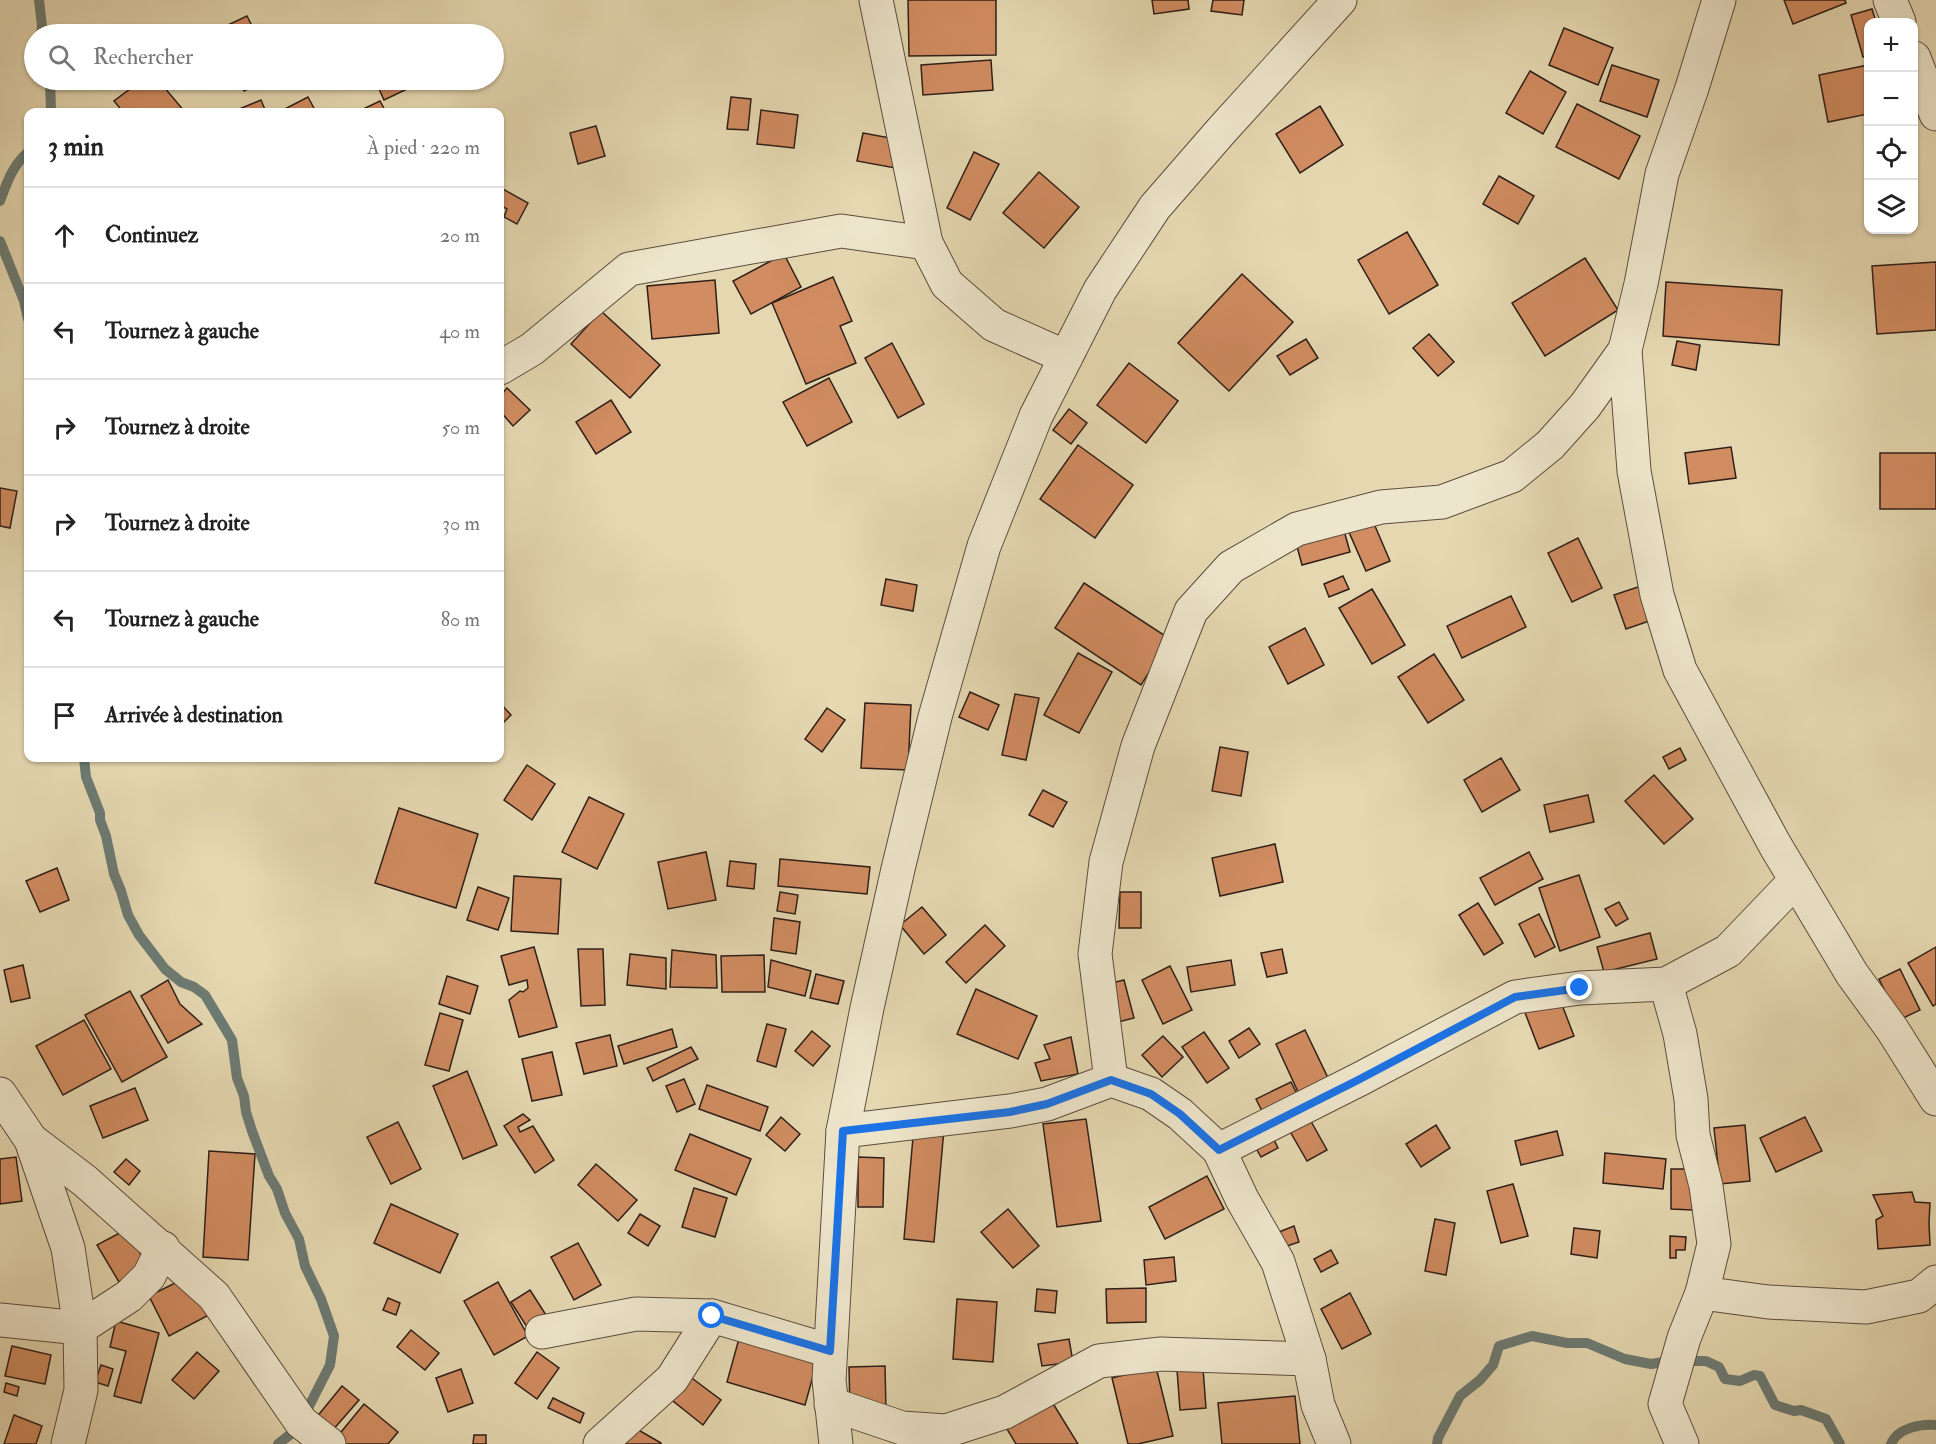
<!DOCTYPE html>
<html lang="fr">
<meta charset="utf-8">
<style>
:root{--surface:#fff;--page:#f6f6f6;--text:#222;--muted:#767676;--line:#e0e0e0}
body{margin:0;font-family:"IM FELL Double Pica",serif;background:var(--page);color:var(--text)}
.controls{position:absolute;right:18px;top:18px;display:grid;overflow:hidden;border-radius:12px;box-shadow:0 2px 4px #0004}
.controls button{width:54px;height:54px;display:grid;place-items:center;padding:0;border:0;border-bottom:2px solid var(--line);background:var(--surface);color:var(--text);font:30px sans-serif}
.stop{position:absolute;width:18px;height:18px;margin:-14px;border:4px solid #1a73e8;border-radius:50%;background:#fff}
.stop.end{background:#1a73e8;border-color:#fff;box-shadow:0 2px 6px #0008}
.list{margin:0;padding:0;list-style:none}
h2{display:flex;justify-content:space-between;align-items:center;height:78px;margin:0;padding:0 24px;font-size:26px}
h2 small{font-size:20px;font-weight:400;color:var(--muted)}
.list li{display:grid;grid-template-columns:39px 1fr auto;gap:18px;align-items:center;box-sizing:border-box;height:96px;padding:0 24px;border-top:2px solid var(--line)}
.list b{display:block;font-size:22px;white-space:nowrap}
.list em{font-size:20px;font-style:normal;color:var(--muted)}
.icon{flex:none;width:33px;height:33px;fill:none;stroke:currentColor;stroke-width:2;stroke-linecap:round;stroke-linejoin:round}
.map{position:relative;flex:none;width:1936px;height:1444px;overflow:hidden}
.search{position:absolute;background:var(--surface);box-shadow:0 2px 4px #0004;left:24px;top:24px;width:480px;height:66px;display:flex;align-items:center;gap:15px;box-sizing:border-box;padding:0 21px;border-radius:33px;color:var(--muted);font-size:22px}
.panel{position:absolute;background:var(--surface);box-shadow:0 2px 4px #0004;left:24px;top:108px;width:480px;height:654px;border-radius:12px}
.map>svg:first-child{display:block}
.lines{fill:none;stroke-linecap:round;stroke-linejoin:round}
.stream{stroke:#6d7b74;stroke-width:10}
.building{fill:#d18c61;stroke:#2f1f19;stroke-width:1.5}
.minor-casing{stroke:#5c4d3f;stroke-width:35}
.minor{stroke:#eee6cc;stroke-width:33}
.route{stroke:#1a73e8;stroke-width:8}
</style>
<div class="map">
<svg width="1936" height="1444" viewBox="0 0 1936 1444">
<rect width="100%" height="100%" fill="#e5d8b1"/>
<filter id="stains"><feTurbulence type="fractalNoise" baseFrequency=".00333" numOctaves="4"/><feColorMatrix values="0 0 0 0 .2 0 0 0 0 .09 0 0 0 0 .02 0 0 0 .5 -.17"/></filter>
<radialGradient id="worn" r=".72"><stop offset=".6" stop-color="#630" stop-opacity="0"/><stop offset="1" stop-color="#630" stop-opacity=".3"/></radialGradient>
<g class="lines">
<!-- stream -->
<g class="stream">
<path d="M39 0 42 26 41 34"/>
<path d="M50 80 51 112"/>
<path d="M0 201C7 182 13 165 28 152"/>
<path d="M0 241 24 301 28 319"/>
<path d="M84 758 86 777 100 813V820L106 836 114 874 121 891 128 915 139 935 165 969 181 982 194 987 205 995 232 1040 237 1078 244 1096 246 1112 252 1131 269 1176 277 1189 285 1213 299 1239 305 1266 321 1299 334 1336 330 1365 301 1422 296 1430 278 1444"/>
<path d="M1437 1444 1438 1438 1460 1396 1480 1380 1493 1365 1499 1346 1532 1336 1567 1343H1587L1625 1359 1651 1364 1670 1361H1706L1719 1367 1725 1379 1740 1381 1754 1375 1760 1376 1775 1405 1794 1411 1801 1410 1826 1419 1840 1444"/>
<path d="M1891 1444C1897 1428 1920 1424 1936 1425"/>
</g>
</g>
<!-- building -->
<g class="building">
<path d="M908 0H996V55L909 56Z"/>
<path d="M1152 0H1188L1189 9 1154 14Z"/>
<path d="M1213 0H1244L1242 15 1211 11Z"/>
<path d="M1784 0H1845L1846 3 1793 24Z"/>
<path d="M1872 9 1876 22H1868V55L1863 57 1851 15Z"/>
<path d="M247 16 256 34H209Z"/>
<path d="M1564 28 1613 48 1598 85 1549 65Z"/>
<path d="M991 60 993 90 923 95 921 65Z"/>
<path d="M1612 65 1659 80 1647 117 1600 101Z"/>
<path d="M1868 65V114L1828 122 1819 75Z"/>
<path d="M1530 71 1566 92 1543 134 1506 113Z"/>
<path d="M142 80H158L185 112H123L114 101Z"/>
<path d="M229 80H264L265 81 244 91 239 80 231 84Z"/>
<path d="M375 80H423L424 81 384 100Z"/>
<path d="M308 97 316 112H279Z"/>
<path d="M731 97 751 99 748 130 727 129Z"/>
<path d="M261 100 266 112H232Z"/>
<path d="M380 101 386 112H357Z"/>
<path d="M1577 104 1640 136 1619 179 1556 147Z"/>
<path d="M1320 106 1343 145 1300 173 1276 134Z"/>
<path d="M761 110 798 115 794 148 757 144Z"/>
<path d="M596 126 605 156 578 164 570 133Z"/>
<path d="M863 133 901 140 895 168 857 161Z"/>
<path d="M974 152 999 164 970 220 947 208Z"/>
<path d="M1039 172 1079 207 1044 248 1003 213Z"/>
<path d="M1499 176 1534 196 1518 224 1483 204Z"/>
<path d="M501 188 528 203 517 224 504 217 507 209 500 205Z"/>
<path d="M1407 232 1438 285 1389 314 1358 260Z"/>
<path d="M784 254 801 287 751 314 733 281Z"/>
<path d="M1585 258 1618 310 1545 356 1512 303Z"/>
<path d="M1936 262V330L1877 334 1872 266Z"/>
<path d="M1242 274 1293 322 1229 391 1178 343Z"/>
<path d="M833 277 852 321 840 326 856 363 806 384 772 303Z"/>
<path d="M715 280 719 333 652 339 647 286Z"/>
<path d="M1666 282 1782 290 1779 345 1663 336Z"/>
<path d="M601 311 660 365 630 398 571 344Z"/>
<path d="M1429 334 1454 362 1438 376 1413 348Z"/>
<path d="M1306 339 1318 358 1290 375 1277 356Z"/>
<path d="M1677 341 1700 345 1696 370 1672 365Z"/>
<path d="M892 343 924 404 898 418 865 358Z"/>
<path d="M1129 363 1178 401 1146 443 1097 405Z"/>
<path d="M829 378 852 422 807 446 783 402Z"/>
<path d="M507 388 530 410 513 426 500 411V396Z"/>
<path d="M611 400 631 432 596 454 576 422Z"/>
<path d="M1069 409 1087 423 1071 444 1053 430Z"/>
<path d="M1078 445 1133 485 1095 538 1040 499Z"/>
<path d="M1731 447 1736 478 1689 484 1685 453Z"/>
<rect x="1880" y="453" width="56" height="56"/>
<path d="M0 488 17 491 10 528 0 526Z"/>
<path d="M1369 512 1390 561 1366 571 1345 523Z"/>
<path d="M1343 527 1350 552 1302 565 1295 539Z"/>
<path d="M1578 538 1602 588 1572 602 1548 553Z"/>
<path d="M1343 576 1349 589 1329 597 1324 584Z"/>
<path d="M886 579 917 585 913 611 881 605Z"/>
<path d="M1084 583 1170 639 1141 685 1055 628Z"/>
<path d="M1641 586 1652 620 1626 629 1614 595Z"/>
<path d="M1372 589 1405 645 1372 664 1339 608Z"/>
<path d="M1511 596 1526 627 1462 658 1447 626Z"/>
<path d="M1305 628 1324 665 1288 684 1269 647Z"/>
<path d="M1078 653 1112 672 1079 733 1044 715Z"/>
<path d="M1434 654 1464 700 1428 723 1398 677Z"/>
<path d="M970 692 999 705 988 730 959 717Z"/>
<path d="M1015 694 1039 698 1026 760 1002 755Z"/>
<path d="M500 703 511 715 500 726Z"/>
<path d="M865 703 911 705 908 770 861 768Z"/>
<path d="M827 708 845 720 822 752 805 739Z"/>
<path d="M1220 747 1248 752 1241 796 1212 791Z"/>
<path d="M1680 748 1686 760 1669 769 1663 757Z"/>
<path d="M1501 758 1520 790 1482 812 1464 780Z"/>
<path d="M527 765 555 784 532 820 504 800Z"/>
<path d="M1654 775 1693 819 1664 844 1625 801Z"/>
<path d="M1043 790 1067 802 1053 827 1029 815Z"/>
<path d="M1588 795 1594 822 1550 832 1544 805Z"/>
<path d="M589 797 624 814 597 869 562 852Z"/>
<path d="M399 808 478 834 456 908 375 883Z"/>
<path d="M1275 844 1283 882 1220 896 1212 858Z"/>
<path d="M706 852 716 900 668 909 658 862Z"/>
<path d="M1529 852 1543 879 1495 905 1480 878Z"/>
<path d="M780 859 870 867 867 894 778 886Z"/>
<path d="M730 861 756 864 754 889 727 886Z"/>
<path d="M57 868 69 900 40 912 26 881Z"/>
<path d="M1579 875 1600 937 1560 951 1539 888Z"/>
<path d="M514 876 561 879 558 934 511 931Z"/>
<path d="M478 887 509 898 498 930 467 920Z"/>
<path d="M780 892 798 895 795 914 777 911Z"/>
<path d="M1120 892H1141V928H1119Z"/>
<path d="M1619 902 1628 919 1616 926 1605 909Z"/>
<path d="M1478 903 1503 943 1484 955 1459 915Z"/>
<path d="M922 907 946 935 924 954 900 925Z"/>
<path d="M1539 914 1555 947 1535 957 1519 924Z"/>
<path d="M774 918 800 922 796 954 771 950Z"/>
<path d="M985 925 1005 946 966 983 946 962Z"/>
<path d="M1650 933 1657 959 1604 972 1597 947Z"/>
<path d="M534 947 557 1027 519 1037 509 1000 520 991 523 992 528 988 527 980 509 985 501 956Z"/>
<path d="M1936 947V1004L1933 1006 1908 963Z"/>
<path d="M578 949H603L605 1005 581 1006Z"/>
<path d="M1282 949 1287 973 1267 977 1261 953Z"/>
<path d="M672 950 716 955 717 988 670 987Z"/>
<path d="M630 954 666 958V989L627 985Z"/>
<path d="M764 955 765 992H722L721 956Z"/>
<path d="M771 960 811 971 805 996 768 987Z"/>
<path d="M1231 960 1235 985 1191 992 1187 967Z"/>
<path d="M23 965 30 998 11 1002 4 970Z"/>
<path d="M1170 966 1192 1010 1163 1024 1142 980Z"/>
<path d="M1900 969 1920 1010 1899 1020 1879 979Z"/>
<path d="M816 974 844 981 838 1004 810 998Z"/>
<path d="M447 976 478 986 470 1014 439 1004Z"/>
<path d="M168 980 180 1004 202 1024 168 1043 141 996Z"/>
<path d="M1124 980 1134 1018 1114 1023 1104 985Z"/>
<path d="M976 989 1037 1016 1018 1059 957 1034Z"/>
<path d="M130 991 167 1057 122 1082 85 1015Z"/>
<path d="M1559 997 1574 1036 1539 1049 1524 1010Z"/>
<path d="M440 1013 463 1020 449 1071 425 1065Z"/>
<path d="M84 1020 111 1069 63 1095 36 1046Z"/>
<path d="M767 1024 786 1029 776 1067 757 1061Z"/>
<path d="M1249 1028 1260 1044 1239 1058 1229 1041Z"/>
<path d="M672 1029 677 1047 624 1064 618 1046Z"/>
<path d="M1305 1030 1329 1080 1299 1094 1276 1044Z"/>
<path d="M812 1031 830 1046 813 1066 795 1051Z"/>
<path d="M1204 1032 1229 1068 1207 1083 1182 1047Z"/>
<path d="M610 1035 617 1066 584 1074 576 1043Z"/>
<path d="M1163 1036 1183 1057 1162 1077 1142 1055Z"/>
<path d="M1071 1037 1078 1074 1041 1081 1035 1063 1050 1059 1044 1045Z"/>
<path d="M691 1047 698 1059 653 1081 647 1068Z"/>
<path d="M552 1052 562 1095 532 1101 522 1059Z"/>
<path d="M467 1071 497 1145 463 1159 433 1086Z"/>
<path d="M684 1079 695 1104 677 1112 666 1086Z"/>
<path d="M1291 1082 1301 1102 1266 1119 1256 1099Z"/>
<path d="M707 1085 768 1107 760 1131 699 1109Z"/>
<path d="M135 1088 148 1120 103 1138 90 1106Z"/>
<path d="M523 1114 530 1120 518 1127 520 1132 533 1126 554 1160 535 1173 504 1126Z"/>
<path d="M1308 1116 1327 1150 1307 1161 1288 1128Z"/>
<path d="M781 1117 800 1134 785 1151 766 1135Z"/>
<path d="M1805 1117 1822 1151 1776 1172 1760 1138Z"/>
<path d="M1086 1119 1101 1221 1057 1227 1043 1124Z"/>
<path d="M398 1122 421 1169 391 1184 367 1137Z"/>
<path d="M1436 1125 1450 1148 1421 1167 1406 1144Z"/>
<path d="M1745 1125 1750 1181 1720 1184 1714 1128Z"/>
<path d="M914 1126 944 1129 934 1242 904 1239Z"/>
<path d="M1267 1126 1278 1148 1261 1157 1249 1136Z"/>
<path d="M1557 1131 1563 1155 1521 1165 1515 1141Z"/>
<path d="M690 1134 751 1159 736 1195 675 1170Z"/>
<path d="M209 1151 255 1154 248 1260 203 1257Z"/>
<path d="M1605 1153 1666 1159 1663 1189 1603 1183Z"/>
<path d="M16 1157 22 1201 0 1204V1159Z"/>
<path d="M858 1157 884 1158 883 1207H858Z"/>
<path d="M126 1159 140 1171 129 1185 114 1172Z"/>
<path d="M596 1164 637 1200 618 1221 578 1185Z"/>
<path d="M1671 1169H1693V1210L1671 1209Z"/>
<path d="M1207 1176 1224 1209 1165 1239 1149 1207Z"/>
<path d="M1513 1184 1528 1236 1501 1243 1487 1191Z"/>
<path d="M694 1188 727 1198 715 1237 682 1227Z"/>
<path d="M1912 1192 1915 1202 1930 1203 1929 1223 1930 1245 1878 1249 1876 1220 1883 1216 1873 1195Z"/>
<path d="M391 1204 458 1234 440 1273 374 1243Z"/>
<path d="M1008 1209 1039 1246 1013 1268 981 1232Z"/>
<path d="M640 1214 660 1226 648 1246 628 1233Z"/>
<path d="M1435 1219 1455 1223 1446 1275 1425 1271Z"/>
<path d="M1294 1226 1299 1242 1284 1247 1279 1232Z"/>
<path d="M1574 1228 1600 1231 1597 1258 1571 1254Z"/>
<path d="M127 1229 147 1266 119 1282 97 1245Z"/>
<path d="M1670 1236 1686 1237 1685 1250H1676V1258H1670Z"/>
<path d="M578 1243 601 1285 574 1300 551 1257Z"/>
<path d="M1331 1250 1338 1263 1321 1272 1314 1259Z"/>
<path d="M1174 1257 1176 1281 1146 1285 1144 1260Z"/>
<path d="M187 1277 207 1316 169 1336 149 1296Z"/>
<path d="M498 1282 528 1336 494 1355 464 1301Z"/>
<path d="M1146 1288V1322L1107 1323 1106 1289Z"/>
<path d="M1037 1289 1057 1291 1055 1313 1035 1311Z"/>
<path d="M530 1290 546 1315 527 1327 511 1302Z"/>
<path d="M1350 1293 1371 1334 1342 1349 1321 1309Z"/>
<path d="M388 1298 400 1303 396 1315 383 1310Z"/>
<path d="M957 1299 997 1302 993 1362 953 1359Z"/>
<path d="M116 1321 159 1333 141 1403 114 1396 126 1351 110 1347Z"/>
<path d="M411 1330 439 1353 425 1370 397 1347Z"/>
<path d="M740 1335 818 1358 805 1405 727 1382Z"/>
<path d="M1069 1339 1073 1362 1042 1366 1038 1344Z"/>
<path d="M12 1346 51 1355 45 1384 5 1376Z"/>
<path d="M197 1352 219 1371 194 1399 172 1380Z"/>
<path d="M537 1352 559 1368 537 1399 515 1383Z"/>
<path d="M101 1365 113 1369 108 1386 95 1382Z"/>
<path d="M885 1366 886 1410H850L849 1367Z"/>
<path d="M1156 1367 1173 1436 1138 1444H1128L1112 1378Z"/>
<path d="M1203 1368 1206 1408 1180 1410 1177 1370Z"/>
<path d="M461 1369 473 1403 448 1412 436 1378Z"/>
<path d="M685 1373 721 1400 703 1425 668 1397Z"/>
<path d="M6 1383 19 1387 17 1396 4 1392Z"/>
<path d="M342 1386 359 1400 332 1431 316 1418Z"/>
<path d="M1295 1396 1300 1444H1222L1218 1403Z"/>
<path d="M1049 1397 1078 1444H1016L1004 1424Z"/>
<path d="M553 1398 584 1413 580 1423 548 1408Z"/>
<path d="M364 1404 398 1432 388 1444H345L337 1437Z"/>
<path d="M14 1415 42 1426 36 1444H4Z"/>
<path d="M628 1424 661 1443V1444H616Z"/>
<path d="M474 1435H486V1444H473Z"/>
</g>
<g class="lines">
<!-- minor casing -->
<g class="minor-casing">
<g id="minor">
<path d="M876 0 926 243 947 284 994 325 1066 357"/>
<path d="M1719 0 1692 88 1662 174 1641 284 1625 350 1634 471 1657 595 1680 670 1775 845 1852 974 1892 1029 1936 1099"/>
<path d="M1890 0 1899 22"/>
<path d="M1914 58 1936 114"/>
<path d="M500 368 532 349 629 269 841 231 926 243"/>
<path d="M1666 984 1680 1034 1691 1099 1693 1135 1706 1186 1714 1244 1702 1293 1684 1338 1665 1404 1682 1444"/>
<path d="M1111 1080 1095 954 1106 862 1138 746 1191 611 1231 567 1297 529 1381 507 1442 502 1512 476 1550 445 1585 406 1625 350"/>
<path d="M0 1094 31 1140 68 1248 80 1328 81 1390 68 1444"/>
<path d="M843 1131 1010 1111 1047 1104 1111 1080 1151 1094 1180 1114 1219 1150 1242 1199 1278 1262 1309 1359 1318 1405 1334 1444"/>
<path d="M31 1140 85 1181 214 1296 301 1422 329 1444"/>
<path d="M1219 1150 1360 1079 1515 997 1580 988 1666 984 1728 951 1796 880"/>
<path d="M1702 1293 1768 1302 1866 1307 1919 1296 1936 1282"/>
<path d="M0 1320 80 1328 129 1296 149 1276 163 1248"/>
<path d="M542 1332 636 1314 712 1316 830 1351"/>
<path d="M831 1404 902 1428 946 1431 1005 1412 1099 1361 1161 1354 1309 1359"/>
<path d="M600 1444 672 1379 712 1316"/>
<path d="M836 1444 829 1380 843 1131 867 1008 898 869 935 717 984 546 1036 416 1100 290 1155 207 1222 130 1340 0"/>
</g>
</g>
<!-- minor -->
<use href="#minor" class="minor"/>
</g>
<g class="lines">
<!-- route -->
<path class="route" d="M712 1316 830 1351 843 1131 1010 1112 1047 1104 1111 1080 1151 1094 1180 1114 1219 1150 1360 1079 1515 997 1580 988"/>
</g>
<rect width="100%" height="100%" filter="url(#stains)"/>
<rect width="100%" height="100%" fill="url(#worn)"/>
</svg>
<div class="controls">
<button>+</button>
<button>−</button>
<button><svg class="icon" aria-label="locate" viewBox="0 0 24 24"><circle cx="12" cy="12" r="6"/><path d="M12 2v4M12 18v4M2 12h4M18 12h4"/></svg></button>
<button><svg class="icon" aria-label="layers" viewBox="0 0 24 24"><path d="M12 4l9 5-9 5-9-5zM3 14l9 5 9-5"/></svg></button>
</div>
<div class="stop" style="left:712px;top:1316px"></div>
<div class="stop end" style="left:1580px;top:988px"></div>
<div class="search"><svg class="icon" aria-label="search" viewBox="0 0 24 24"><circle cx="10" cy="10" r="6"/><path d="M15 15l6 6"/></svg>Rechercher</div>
<section class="panel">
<h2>3 min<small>À pied · 220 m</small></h2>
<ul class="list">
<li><svg class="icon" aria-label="ahead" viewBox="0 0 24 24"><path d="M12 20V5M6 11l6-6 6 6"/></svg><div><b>Continuez</b></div><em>20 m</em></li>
<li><svg class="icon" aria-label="left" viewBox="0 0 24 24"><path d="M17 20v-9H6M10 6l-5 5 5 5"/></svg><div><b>Tournez à gauche</b></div><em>40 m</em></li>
<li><svg class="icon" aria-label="right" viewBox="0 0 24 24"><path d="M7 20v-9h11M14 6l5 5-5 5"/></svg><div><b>Tournez à droite</b></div><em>50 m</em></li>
<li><svg class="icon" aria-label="right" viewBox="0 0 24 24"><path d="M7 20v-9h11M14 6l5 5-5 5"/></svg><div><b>Tournez à droite</b></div><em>30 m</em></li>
<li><svg class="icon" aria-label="left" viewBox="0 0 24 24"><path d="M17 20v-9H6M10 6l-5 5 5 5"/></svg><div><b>Tournez à gauche</b></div><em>80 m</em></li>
<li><svg class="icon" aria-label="arrive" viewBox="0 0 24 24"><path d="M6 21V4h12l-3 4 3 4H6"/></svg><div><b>Arrivée à destination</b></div></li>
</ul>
</section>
</div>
